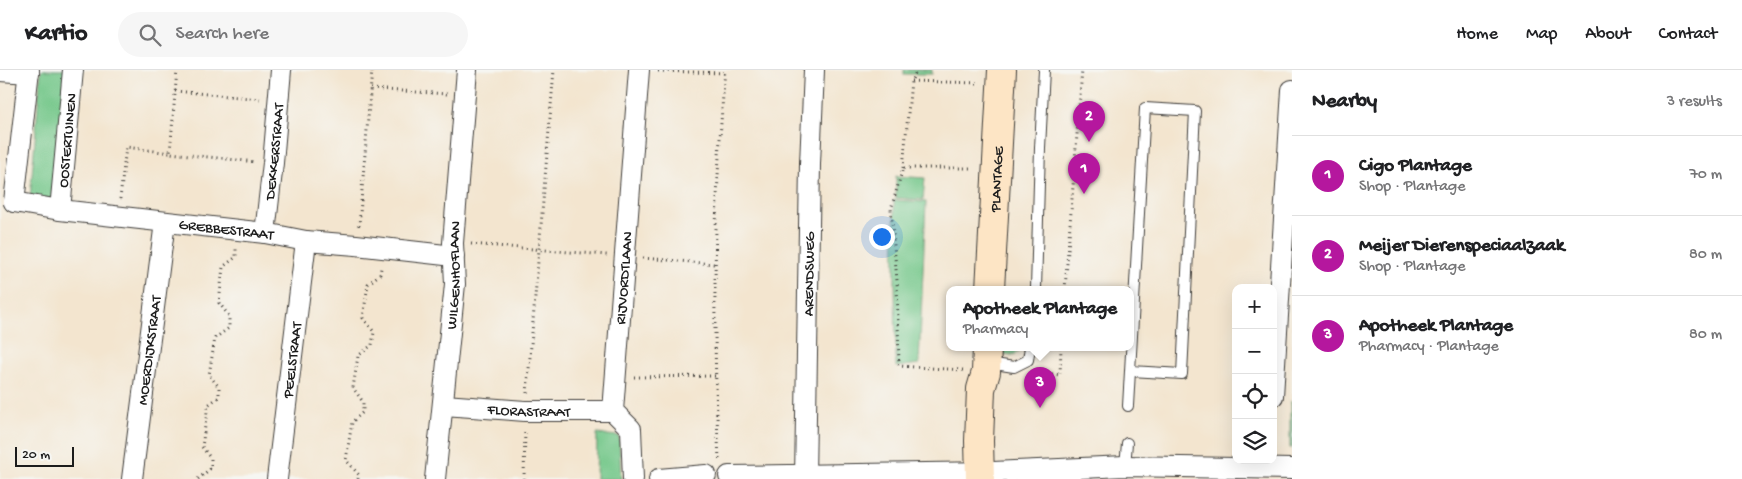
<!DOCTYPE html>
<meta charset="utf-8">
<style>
:root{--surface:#fff;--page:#f6f6f6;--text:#202124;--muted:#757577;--line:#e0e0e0;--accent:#b5179e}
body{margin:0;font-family:"Gochi Hand",sans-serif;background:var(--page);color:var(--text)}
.controls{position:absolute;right:15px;bottom:15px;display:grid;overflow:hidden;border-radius:10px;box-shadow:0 5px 20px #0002}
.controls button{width:45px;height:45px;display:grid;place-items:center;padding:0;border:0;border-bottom:1px solid var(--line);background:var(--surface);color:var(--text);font:25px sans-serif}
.scale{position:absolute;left:15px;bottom:12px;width:59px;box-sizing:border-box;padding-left:5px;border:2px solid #1c1c1c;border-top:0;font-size:14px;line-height:18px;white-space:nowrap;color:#1c1c1c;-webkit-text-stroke:4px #f6f6f2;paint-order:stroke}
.you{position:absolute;left:881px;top:166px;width:18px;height:18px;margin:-12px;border:4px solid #fff;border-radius:50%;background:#1a73e8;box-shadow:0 0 0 8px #1a73e833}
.badge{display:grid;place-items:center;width:32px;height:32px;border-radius:50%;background:var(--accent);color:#fff;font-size:16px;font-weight:700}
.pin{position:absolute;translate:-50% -41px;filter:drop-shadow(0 1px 2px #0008)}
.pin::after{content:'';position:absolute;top:26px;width:18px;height:15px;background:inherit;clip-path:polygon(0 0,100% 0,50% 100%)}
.popup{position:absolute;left:946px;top:216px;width:188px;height:65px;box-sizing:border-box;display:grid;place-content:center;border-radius:10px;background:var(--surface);filter:drop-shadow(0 1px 4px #0005);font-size:16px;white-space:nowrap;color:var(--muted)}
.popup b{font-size:19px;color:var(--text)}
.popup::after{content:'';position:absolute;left:50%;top:100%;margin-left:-10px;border:10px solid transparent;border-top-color:var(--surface)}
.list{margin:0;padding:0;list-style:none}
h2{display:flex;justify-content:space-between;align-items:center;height:65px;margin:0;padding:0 20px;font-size:21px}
h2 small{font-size:16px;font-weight:400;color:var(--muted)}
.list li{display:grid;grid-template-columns:32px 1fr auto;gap:15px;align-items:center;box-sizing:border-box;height:80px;padding:0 20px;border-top:1px solid var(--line)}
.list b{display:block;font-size:19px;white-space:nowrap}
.list p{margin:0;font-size:16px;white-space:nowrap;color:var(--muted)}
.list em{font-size:16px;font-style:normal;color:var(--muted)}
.icon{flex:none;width:28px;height:28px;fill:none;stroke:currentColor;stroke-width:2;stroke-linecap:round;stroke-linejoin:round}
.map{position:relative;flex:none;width:1292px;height:409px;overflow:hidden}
header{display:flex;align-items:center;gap:30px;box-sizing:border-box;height:70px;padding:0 25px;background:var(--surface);border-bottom:1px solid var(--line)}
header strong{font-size:24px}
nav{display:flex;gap:28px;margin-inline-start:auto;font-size:18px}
.search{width:350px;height:45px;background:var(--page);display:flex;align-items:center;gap:12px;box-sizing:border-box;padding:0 18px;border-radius:28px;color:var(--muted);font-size:19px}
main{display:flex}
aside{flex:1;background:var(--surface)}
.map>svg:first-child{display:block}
.green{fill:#74c78a;stroke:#487253}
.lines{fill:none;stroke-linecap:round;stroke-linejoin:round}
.lane-casing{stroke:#3c3a37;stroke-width:12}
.street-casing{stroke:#3c3a37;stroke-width:22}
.secondary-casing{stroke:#3c3a37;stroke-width:30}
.path{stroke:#3c3a37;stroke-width:3;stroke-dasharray:1 4;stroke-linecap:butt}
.lane{stroke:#fff;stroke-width:10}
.street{stroke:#fff;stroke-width:20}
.secondary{stroke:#fde5c5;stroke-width:28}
.labels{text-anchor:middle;stroke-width:5;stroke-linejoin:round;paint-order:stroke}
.street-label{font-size:15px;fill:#1c1c1c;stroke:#f6f6f2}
</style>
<header>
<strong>Kartio</strong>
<div class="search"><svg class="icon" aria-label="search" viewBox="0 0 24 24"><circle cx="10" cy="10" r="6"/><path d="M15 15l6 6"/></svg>Search here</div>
<nav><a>Home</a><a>Map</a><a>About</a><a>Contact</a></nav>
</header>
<main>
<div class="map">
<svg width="1292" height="409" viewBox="0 0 1292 409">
<rect width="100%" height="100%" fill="#f6f6f2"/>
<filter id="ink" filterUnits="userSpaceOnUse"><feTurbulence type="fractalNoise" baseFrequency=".02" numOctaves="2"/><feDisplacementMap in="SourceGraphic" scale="10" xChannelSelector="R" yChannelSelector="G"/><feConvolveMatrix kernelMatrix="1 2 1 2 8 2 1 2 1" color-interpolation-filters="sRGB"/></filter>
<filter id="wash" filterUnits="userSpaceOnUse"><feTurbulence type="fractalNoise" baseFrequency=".0096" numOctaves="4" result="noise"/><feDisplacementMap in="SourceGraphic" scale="20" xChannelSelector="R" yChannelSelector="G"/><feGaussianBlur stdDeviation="1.12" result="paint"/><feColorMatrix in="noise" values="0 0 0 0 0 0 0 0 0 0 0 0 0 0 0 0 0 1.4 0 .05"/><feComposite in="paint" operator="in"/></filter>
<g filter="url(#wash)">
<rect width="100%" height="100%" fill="#f3e5cf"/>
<!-- green -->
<g class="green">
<path d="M41 0H65L52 131 30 128Z"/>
<rect x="904" y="0" width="28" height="4"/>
<path d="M896 106 925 108 923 130 896 128Z"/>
<path d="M894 130 926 132 919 294 896 297Z"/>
<path d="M999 277H1022C1019 287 1008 285 999 285Z"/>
<rect x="1290" y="332" width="2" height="46"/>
<path d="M597 364 619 366 621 409H596Z"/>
</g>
</g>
<g filter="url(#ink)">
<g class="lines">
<!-- lane casing -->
<g class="lane-casing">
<g id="lane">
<path d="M1036 219 1040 78 1044 0"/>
<path d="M988 293 1014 297 1028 290 1030 277"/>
<path d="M1128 336 1145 38 1195 41 1182 304 1131 301"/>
<path d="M1125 396 1127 373"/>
</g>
</g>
<!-- street casing -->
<g class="street-casing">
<g id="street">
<path d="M0 1 29 3"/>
<path id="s1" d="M14 132 60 140 265 163 306 171 356 175 454 186"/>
<path d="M14 132 29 0"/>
<path id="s2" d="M60 140 73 0"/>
<path id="s3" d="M265 163 273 93 281 0"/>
<path d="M1273 326 1292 20"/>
<path id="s4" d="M444 335 525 341H613"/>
<path d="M729 406 993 402 1125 396 1292 399"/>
<path id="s5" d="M132 409 165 152"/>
<path id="s6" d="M277 409 306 171"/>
<path id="s7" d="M435 409 455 214 453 173 467 0"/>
<path id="s8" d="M633 409 631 359 613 341 639 0"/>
<path d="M659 409 706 405"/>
<path id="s9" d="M805 409 810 94 814 0"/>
</g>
</g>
<!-- secondary casing -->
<g class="secondary-casing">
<g id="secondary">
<path id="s10" d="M990 219 1002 0"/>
<path d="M980 409 979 371 981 319 986 302 987 277"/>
</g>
</g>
<!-- path -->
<g class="path">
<path d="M177 0 170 83 256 92"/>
<path d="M658 1 725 3"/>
<path d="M911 11 978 13"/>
<path d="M371 19 447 24"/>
<path d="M175 21 260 29"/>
<path d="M903 98 911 11 917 0"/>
<path d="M120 129 126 77 170 83"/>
<path d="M359 156 372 0"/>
<path d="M471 174 607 185"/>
<path d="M643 188 714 194"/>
<path d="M1065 219 1082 0"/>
<path d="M963 300 899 296 897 211 891 139 903 98H973"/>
<path d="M1037 302 1060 305 1061 277"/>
<path d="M634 307 715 306"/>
<path d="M527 323 554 0"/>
<path d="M719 389C712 259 714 130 725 0"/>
<path d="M198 409 211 398V389L202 377 208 335 219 327V317L209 305 215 268 229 258V246L219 233 223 197 236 187V178"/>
<path d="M358 409 359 405 346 390 352 352 363 342V332L353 318 358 286 372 275 374 262 363 248 368 214 380 204 381 198"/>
<path d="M524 409 525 359"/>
</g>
<!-- lane -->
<use href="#lane" class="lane"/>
<!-- street -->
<use href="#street" class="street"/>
<!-- secondary -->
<use href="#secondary" class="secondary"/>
</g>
</g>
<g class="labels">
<!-- street labels -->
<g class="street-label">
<text dy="5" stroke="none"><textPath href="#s2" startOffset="70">OOSTERTUINEN</textPath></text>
<text dy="5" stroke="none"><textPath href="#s3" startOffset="82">DEKKERSTRAAT</textPath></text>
<text dy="5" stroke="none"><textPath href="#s10" startOffset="110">PLANTAGE</textPath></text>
<text dy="5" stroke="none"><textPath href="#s1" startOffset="214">GREBBESTRAAT</textPath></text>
<text dy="5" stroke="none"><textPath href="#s9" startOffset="205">ARENDSWEG</textPath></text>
<text dy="5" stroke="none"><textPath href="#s7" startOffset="205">WILGENHOFLAAN</textPath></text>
<text dy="5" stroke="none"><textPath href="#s8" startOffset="209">RIJVORDTLAAN</textPath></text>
<text dy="5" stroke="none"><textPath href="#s5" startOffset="130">MOERDIJKSTRAAT</textPath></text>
<text dy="5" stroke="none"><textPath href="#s6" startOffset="120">PEELSTRAAT</textPath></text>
<text dy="5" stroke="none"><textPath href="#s4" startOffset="85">FLORASTRAAT</textPath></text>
</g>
</g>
</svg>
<div class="controls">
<button>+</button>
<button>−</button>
<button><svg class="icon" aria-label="locate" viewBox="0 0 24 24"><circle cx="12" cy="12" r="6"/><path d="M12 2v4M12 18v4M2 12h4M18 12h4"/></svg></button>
<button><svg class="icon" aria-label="layers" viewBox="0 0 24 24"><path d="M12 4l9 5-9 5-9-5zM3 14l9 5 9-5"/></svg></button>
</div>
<div class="scale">20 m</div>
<div class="you"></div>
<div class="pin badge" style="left:1084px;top:124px">1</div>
<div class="pin badge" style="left:1089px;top:72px">2</div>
<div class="pin badge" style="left:1040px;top:338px">3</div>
<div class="popup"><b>Apotheek Plantage</b>Pharmacy</div>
</div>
<aside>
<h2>Nearby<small>3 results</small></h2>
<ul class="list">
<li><span class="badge">1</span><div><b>Cigo Plantage</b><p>Shop · Plantage</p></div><em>70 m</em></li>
<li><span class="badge">2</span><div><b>Meijer Dierenspeciaalzaak</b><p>Shop · Plantage</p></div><em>80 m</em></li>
<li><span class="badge">3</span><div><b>Apotheek Plantage</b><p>Pharmacy · Plantage</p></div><em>80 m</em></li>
</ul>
</aside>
</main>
